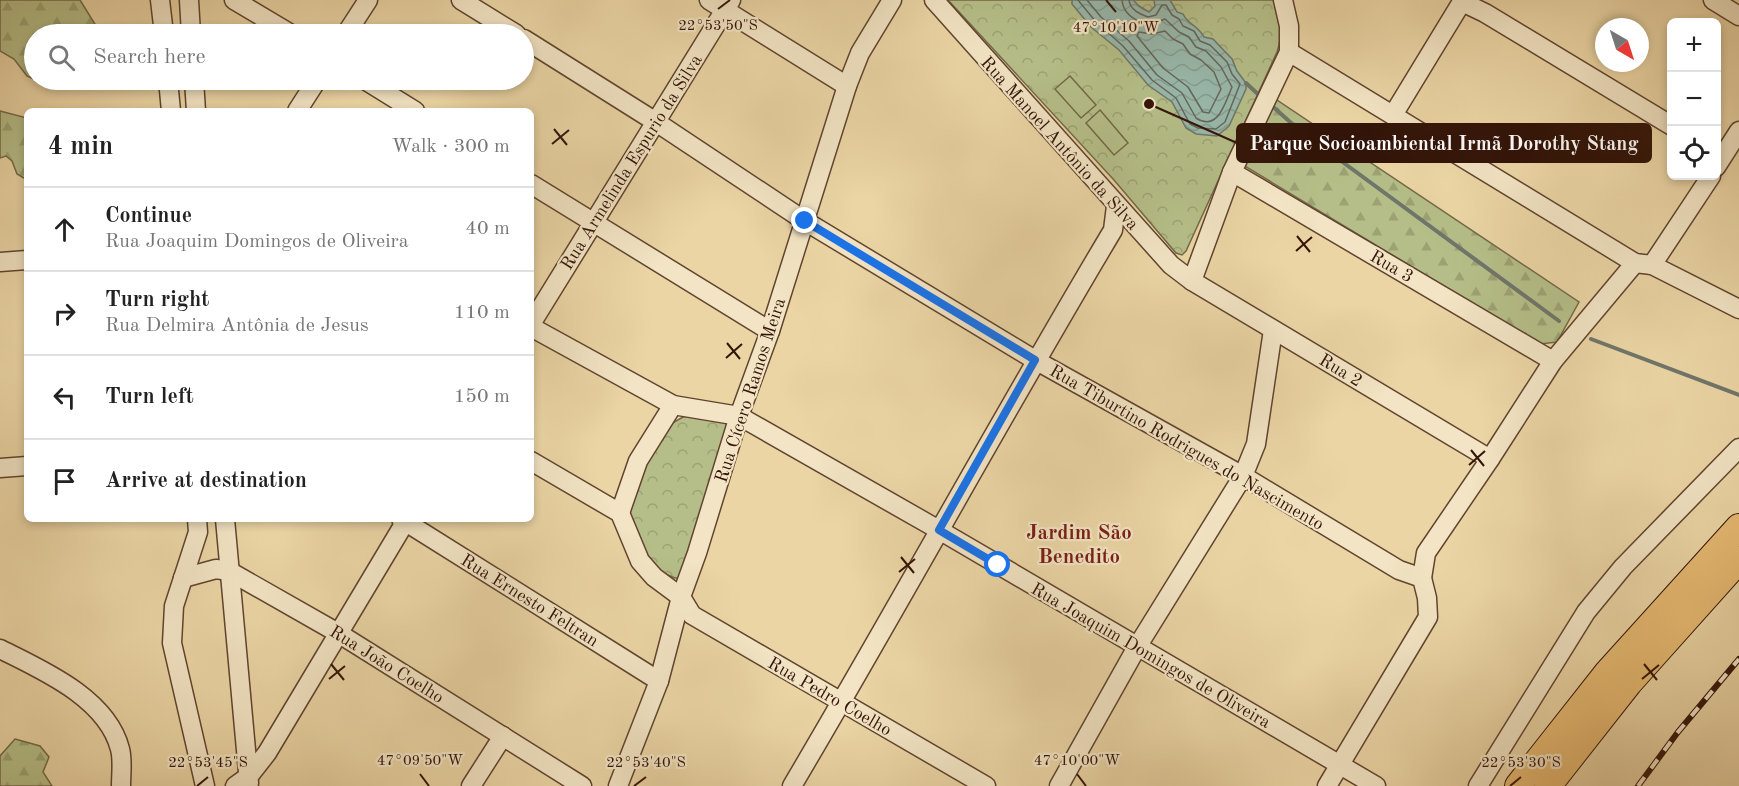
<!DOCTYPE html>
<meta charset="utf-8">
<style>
:root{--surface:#fff;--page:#f2f2f2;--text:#222;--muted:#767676;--line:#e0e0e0}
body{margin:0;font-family:"Old Standard TT",serif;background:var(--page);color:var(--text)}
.controls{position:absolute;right:18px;top:18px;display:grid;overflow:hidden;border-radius:9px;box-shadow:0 3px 9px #0003}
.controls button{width:54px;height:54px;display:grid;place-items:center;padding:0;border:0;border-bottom:2px solid var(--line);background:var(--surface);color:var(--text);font:30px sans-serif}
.compass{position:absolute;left:1595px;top:18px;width:54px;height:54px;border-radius:50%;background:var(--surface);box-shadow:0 3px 9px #0003;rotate:141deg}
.stop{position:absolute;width:18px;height:18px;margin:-14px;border:4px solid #1a73e8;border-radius:50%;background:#fff}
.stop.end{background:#1a73e8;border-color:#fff;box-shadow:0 2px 6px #0008}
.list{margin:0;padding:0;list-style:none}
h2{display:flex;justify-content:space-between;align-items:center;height:78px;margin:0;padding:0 24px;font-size:26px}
h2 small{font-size:20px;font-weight:400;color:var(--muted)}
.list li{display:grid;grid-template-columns:39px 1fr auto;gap:18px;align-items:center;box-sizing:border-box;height:84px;padding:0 24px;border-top:2px solid var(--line)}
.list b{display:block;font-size:22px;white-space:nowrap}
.list p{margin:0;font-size:20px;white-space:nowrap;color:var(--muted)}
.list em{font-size:20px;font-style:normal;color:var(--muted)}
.icon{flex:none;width:33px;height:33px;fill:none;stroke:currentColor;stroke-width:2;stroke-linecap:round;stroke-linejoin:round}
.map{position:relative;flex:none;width:1739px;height:786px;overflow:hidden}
.search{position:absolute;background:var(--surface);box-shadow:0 3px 9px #0003;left:24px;top:24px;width:510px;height:66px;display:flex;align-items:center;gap:15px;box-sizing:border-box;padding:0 21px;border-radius:33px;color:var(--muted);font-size:22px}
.panel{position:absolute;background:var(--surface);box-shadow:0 3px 9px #0003;left:24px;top:108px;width:510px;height:414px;border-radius:9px}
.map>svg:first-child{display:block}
.forest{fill:url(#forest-firs);stroke:#746948;stroke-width:1.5}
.park{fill:url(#park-crowns);stroke:#746948;stroke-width:1.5}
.pitch{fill:#b5be88;stroke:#746948;stroke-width:1.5}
.water{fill:url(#water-waves);stroke:#6f766a;stroke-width:1.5}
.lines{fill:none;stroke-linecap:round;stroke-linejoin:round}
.shore{stroke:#65665a;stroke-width:1.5}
.stream{stroke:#6f766a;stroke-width:4}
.minor-casing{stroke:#60442f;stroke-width:21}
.highway-casing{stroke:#321408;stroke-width:28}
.minor{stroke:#f2e4c4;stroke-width:18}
.highway{stroke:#e6ba72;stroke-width:26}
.rail-casing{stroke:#321408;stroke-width:6}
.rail{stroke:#f2e4c4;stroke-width:4;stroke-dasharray:11;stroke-linecap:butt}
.route{stroke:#1a73e8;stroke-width:8}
.ticks{fill:none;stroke:#321408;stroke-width:2}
.labels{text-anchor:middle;stroke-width:4.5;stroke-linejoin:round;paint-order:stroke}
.street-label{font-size:18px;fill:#321408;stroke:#f2e4c4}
.quarter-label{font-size:21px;font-weight:bold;fill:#7a1f14;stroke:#f2e4c4}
.ticks-label{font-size:15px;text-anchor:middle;fill:#321408;stroke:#f2e4c4;stroke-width:4.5;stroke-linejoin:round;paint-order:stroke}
.leader{fill:none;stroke:#321408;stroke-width:2}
.callout-dot{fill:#321408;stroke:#f2e4c4;stroke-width:2}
.callout{fill:#321408;stroke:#321408;stroke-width:2}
.callout-label{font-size:20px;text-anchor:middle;font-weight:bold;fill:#fff}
</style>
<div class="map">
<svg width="1739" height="786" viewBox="0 0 1739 786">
<defs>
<pattern id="forest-firs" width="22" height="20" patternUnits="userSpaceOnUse" patternTransform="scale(1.5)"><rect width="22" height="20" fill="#b5be88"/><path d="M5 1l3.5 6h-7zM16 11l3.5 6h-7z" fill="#9ca274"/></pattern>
<pattern id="park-crowns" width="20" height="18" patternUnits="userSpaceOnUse" patternTransform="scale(1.5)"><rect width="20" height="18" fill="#b5be88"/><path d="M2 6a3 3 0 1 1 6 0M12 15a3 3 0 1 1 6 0" fill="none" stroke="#9ca274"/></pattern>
<pattern id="water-waves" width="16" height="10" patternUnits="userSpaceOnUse" patternTransform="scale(1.5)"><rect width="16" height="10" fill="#98b8ab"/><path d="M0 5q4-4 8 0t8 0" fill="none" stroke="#839d92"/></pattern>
</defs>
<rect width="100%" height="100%" fill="#ebd5a5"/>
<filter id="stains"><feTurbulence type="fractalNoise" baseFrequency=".00333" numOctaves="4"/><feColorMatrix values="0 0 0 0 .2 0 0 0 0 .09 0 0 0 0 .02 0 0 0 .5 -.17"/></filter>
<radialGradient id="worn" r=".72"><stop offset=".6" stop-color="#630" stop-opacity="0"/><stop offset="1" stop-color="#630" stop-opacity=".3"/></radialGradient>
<!-- forest -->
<g class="forest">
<path d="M0 0H80L98 29V34H34V79L27 76 14 59 0 51Z"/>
<path d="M1268 94 1579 302 1557 342 1540 344 1238 162Z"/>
<path d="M0 111 27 118V180L17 174 12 161 6 156 0 158Z"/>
<path d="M15 739 40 746 49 757 43 772 52 786H0V756Z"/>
</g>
<!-- park -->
<g class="park">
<path d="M948 0H1278C1281 19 1283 34 1277 52L1186 251 1182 255 1176 253 1114 180Z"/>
<path d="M694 415 731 422 680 578H675L665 574 650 564 629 517V506L636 475 669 425 683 417Z"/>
</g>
<!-- pitch -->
<g class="pitch">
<path d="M1070 76 1096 105 1081 118 1055 89Z"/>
<path d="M1100 110 1128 143 1114 155 1086 123Z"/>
</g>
<!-- water -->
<path class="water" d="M1072 0H1133L1139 6 1149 12 1155 6 1154 0H1170L1177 12 1183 14C1189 26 1197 24 1204 37L1213 39 1232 59 1237 71 1246 83V89L1229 126 1217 136 1196 134 1186 128 1172 102 1148 85 1119 50 1091 27 1072 4Z"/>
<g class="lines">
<!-- shore -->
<g class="shore">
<path d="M1078 0 1096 22 1123 46 1152 80 1176 98 1190 124 1198 128 1216 129 1225 122 1240 84 1232 74 1227 62 1210 45 1200 41 1194 31 1183 26 1179 19 1172 15 1166 5H1162L1156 15 1148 17C1140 14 1130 10 1129 0"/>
<path d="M1087 0 1101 17 1129 41 1157 75 1182 93 1196 118C1218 132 1225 103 1232 87L1221 67 1206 51 1196 47 1189 37 1179 32 1165 19 1148 25C1135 21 1123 14 1122 0"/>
<path d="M1165 31 1173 39 1183 44 1190 54 1201 60 1214 72 1221 89 1209 113 1203 112 1188 87 1163 68 1137 36 1139 32 1152 34Z"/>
</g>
<!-- stream -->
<g class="stream">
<path d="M1246 83 1261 97"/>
<path d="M1271 105 1299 130 1559 321"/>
<path d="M1591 339 1739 395"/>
</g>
<!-- minor casing -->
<g class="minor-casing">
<g id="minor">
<path d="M160 0 164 34"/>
<path d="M189 0 191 34"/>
<path d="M234 0 291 34"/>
<path d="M461 0 516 34"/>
<path d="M709 0 847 86"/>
<path d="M934 0 1171 265 1192 281 1490 459"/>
<path d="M1713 0 1739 16"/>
<path d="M1462 2 1485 13 1672 126"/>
<path d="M346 34 368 0"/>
<path d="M524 39 656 122 805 221 1035 360 1243 476 1399 570 1422 578 1427 598 1428 617 1327 786"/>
<path d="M1289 52 1635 263 1652 265 1739 309"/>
<path d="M168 80 171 111"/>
<path d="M194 80 196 111"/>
<path d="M365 80 415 111"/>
<path d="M297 111 317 80"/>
<path d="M1393 115 1463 0"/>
<path d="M1716 167 1739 131"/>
<path d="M1232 172 1553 361"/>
<path d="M531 184 770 331"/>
<path d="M0 262 27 260"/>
<path d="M1652 265 1711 176"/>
<path d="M1192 281 1232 172 1289 52V26L1283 0"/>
<path d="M531 324 731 0"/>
<path d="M531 327 673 405 739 416 939 530 1376 786"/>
<path d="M531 461 620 513 640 561 654 577 681 597 692 615 986 786"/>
<path d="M0 468 27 466"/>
<path d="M620 513 638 461 673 405"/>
<path d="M197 519 198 532 174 606 172 643 205 786"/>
<path d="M225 519 249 783"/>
<path d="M401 519 659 681"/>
<path d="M183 578 216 569 229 571 338 633 582 786"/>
<path d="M1422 578 1426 553 1490 459 1553 361 1635 263"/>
<path d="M0 649C42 670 107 698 120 749 123 760 121 775 121 786"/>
<path d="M235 786 249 776 267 753 407 519"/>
<path d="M471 786 503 736"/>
<path d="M618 786 659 681 681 597 697 553 739 416 770 331 847 86 860 53 892 0"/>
<path d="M792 786C901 602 1003 414 1113 230L1116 206"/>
<path d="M1059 786 1137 647 1243 476 1256 444 1273 330"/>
<path d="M1478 786 1586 612 1623 567 1739 448"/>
</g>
</g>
<!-- highway casing -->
<g class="highway-casing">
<g id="highway">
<path d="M1518 786 1607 673 1739 527"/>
<path d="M1548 786 1629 683 1739 560"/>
</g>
</g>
<!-- minor -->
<use href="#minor" class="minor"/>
<!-- highway -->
<use href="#highway" class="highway"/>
<!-- rail casing -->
<g class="rail-casing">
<path id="rail" d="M1638 786 1678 732 1739 659"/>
</g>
<!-- rail -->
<use href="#rail" class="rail"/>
</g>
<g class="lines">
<!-- route -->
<path class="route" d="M805 221 1035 360 939 530 998 565"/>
</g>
<!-- ticks -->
<path class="ticks" d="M1106 0 1116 12M718 9 730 0M554 129 567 145M552 144 569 130M1297 236 1310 252M1296 251 1312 237M727 343 740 359M726 358 742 344M1471 450 1484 466M1469 465 1485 451M901 557 914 573M899 572 915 559M331 664 344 680M1644 664 1657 680M329 679 345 666M1642 679 1659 665M420 774 429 786M1077 774 1086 786M197 786 208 777M634 786 646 777M1510 786 1521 777"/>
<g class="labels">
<!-- street labels -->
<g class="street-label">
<text transform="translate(1060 143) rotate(48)" y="6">Rua Manoel Antônio da Silva</text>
<text transform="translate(631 162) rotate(-58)" y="6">Rua Armelinda Espurio da Silva</text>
<text transform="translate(1392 266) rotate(30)" y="6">Rua 3</text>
<text transform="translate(1341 370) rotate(31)" y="6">Rua 2</text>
<text transform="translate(750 390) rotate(-72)" y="6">Rua Cícero Ramos Meira</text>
<text transform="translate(1187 447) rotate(30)" y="6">Rua Tiburtino Rodrigues do Nascimento</text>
<text transform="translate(530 600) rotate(32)" y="6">Rua Ernesto Feltran</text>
<text transform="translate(1151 655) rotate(30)" y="6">Rua Joaquim Domingos de Oliveira</text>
<text transform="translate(387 664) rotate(32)" y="6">Rua João Coelho</text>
<text transform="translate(830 696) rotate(30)" y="6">Rua Pedro Coelho</text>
</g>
<!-- quarter labels -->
<g class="quarter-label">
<text x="1079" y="539">Jardim São<tspan x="1079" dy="24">Benedito</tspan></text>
</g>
</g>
<g class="ticks-label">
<text x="718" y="30">22°53'50"S</text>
<text x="1116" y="32">47°10'10"W</text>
<text x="420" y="765">47°09'50"W</text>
<text x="1077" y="765">47°10'00"W</text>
<text x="208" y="767">22°53'45"S</text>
<text x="646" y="767">22°53'40"S</text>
<text x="1521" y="767">22°53'30"S</text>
</g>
<!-- callouts -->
<path class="leader" d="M1149 104L1237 143"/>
<circle class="callout-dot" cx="1149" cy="104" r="6"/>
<rect class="callout" x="1237" y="124" width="414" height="38" rx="6"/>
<g class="callout-label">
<text x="1444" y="150">Parque Socioambiental Irmã Dorothy Stang</text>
</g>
<rect width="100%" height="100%" filter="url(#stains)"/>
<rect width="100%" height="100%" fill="url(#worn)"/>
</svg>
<div class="controls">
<button>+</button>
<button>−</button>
<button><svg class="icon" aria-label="locate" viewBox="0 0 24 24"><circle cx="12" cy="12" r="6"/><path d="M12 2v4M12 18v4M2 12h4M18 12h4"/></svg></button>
</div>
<svg class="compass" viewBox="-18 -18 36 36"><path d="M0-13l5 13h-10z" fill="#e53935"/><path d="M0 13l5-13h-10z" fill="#767676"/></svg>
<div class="stop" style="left:998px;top:565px"></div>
<div class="stop end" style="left:805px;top:221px"></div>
<div class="search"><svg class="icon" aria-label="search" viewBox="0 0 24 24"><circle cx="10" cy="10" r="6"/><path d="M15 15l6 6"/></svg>Search here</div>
<section class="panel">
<h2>4 min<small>Walk · 300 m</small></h2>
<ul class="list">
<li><svg class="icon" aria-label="ahead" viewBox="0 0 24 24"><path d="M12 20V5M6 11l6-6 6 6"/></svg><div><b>Continue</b><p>Rua Joaquim Domingos de Oliveira</p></div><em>40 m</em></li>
<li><svg class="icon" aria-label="right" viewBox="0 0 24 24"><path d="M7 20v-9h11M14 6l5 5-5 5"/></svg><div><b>Turn right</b><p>Rua Delmira Antônia de Jesus</p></div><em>110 m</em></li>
<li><svg class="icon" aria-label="left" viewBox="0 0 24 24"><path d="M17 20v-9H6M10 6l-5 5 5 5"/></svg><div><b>Turn left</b></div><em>150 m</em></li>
<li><svg class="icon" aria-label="arrive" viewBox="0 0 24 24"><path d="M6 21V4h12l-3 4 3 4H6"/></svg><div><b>Arrive at destination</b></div></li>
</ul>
</section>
</div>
